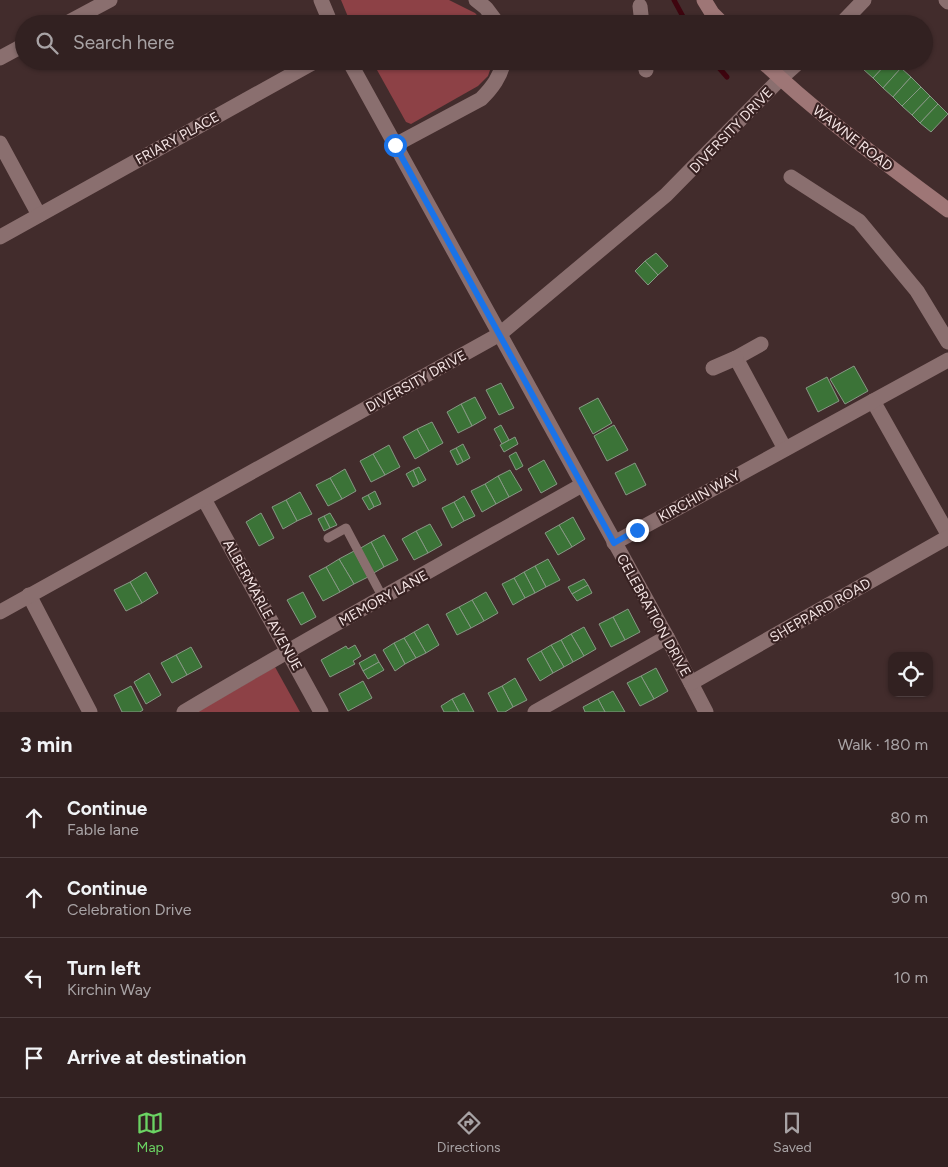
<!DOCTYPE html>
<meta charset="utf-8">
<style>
:root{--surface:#322121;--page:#3a292a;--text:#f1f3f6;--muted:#a8a3a5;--line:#4d3e3f;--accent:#6bd363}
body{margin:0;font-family:Figtree,sans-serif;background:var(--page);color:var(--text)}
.controls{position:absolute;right:15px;bottom:15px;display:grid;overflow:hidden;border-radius:10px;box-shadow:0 1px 4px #0004}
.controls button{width:45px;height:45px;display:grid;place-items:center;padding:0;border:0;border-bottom:1px solid var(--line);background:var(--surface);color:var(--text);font:25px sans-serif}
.stop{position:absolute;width:15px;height:15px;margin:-11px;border:4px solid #1a73e8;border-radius:50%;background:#fff}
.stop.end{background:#1a73e8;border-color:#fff;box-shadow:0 1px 5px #0008}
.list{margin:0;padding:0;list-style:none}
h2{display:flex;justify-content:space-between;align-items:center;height:65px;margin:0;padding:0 20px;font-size:21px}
h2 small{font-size:16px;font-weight:400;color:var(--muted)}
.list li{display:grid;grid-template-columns:32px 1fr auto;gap:15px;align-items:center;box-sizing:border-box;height:80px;padding:0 20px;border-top:1px solid var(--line)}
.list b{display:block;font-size:19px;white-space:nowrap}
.list p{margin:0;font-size:16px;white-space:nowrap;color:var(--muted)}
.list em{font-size:16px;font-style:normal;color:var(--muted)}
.icon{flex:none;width:28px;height:28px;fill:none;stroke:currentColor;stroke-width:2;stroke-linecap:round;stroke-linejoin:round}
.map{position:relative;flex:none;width:948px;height:712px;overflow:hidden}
.search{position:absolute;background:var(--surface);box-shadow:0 1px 4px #0004;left:15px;right:15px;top:15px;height:55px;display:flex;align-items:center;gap:12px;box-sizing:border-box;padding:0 18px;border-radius:28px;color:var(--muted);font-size:19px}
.sheet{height:385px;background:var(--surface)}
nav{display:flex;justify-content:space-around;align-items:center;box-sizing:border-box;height:70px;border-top:1px solid var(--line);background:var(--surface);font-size:14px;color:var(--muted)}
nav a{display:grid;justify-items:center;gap:2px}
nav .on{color:var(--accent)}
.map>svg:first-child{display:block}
.green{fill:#8d4146}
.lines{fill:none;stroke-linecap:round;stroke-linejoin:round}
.stream{stroke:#3f050f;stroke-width:5}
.building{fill:#3b7337;stroke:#879885}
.lane{stroke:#8a6f6f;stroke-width:9}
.street{stroke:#8a6f6f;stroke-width:15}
.secondary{stroke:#9e7676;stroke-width:15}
.route{stroke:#1a73e8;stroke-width:6}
.labels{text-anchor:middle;stroke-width:4.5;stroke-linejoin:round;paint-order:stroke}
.street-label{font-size:14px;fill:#f4e4e4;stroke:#382222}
</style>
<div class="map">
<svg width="948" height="712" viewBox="0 0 948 712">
<rect width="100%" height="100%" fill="#422c2c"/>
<!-- green -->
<g class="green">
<path d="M341 0H449L475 13 485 24H351Z"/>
<path d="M372 61H493L488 76 478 86 411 124 406 122Z"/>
<path d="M275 667 300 712H197Z"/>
</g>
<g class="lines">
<!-- stream -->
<g class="stream">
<path d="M674 0 687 24"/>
<path d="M713 61 727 77"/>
</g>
</g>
<!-- building -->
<g class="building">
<path d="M871 61H889L873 78 863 69Z"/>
<path d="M889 61H894L901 68 883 88 873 78Z"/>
<path d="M901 68 911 77 893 97 883 88Z"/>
<path d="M911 77 921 87 902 106 893 97Z"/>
<path d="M921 87 930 96 912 115 902 106Z"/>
<path d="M930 96 938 104 920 123 912 115Z"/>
<path d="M938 104 948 114 931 132 920 123Z"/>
<path d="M656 253 668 266 658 275 645 261Z"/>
<path d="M645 261 658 275 648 285 635 271Z"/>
<path d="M854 366 868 391 845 404 830 379Z"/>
<path d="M827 377 839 401 818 412 806 388Z"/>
<path d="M501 383 514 408 499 415 486 390Z"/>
<path d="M475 397 486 418 472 426 461 404Z"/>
<path d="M598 398 612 423 593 434 579 408Z"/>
<path d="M461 404 472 426 458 433 447 412Z"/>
<path d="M432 422 443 443 429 451 417 429Z"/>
<path d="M501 425 509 440 502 444 494 429Z"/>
<path d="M614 425 628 450 607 461 594 436Z"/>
<path d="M417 429 429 451 415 459 403 437Z"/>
<path d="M515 437 518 444 504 452 500 445Z"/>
<path d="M463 444 470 458 463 462 456 448Z"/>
<path d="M389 445 400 467 385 475 373 454Z"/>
<path d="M456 448 463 462 457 465 450 451Z"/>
<path d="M516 452 523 466 516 470 509 456Z"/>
<path d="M373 454 385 475 371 482 360 461Z"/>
<path d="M544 460 557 484 541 493 528 469Z"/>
<path d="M635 463 646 485 626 495 615 473Z"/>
<path d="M419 467 426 480 419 484 413 470Z"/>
<path d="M345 469 356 491 342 499 330 478Z"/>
<path d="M413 470 419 484 413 487 406 474Z"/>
<path d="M510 470 522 490 509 497 498 476Z"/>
<path d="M498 476 509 497 496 504 485 484Z"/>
<path d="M330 478 342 499 328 506 316 485Z"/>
<path d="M485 484 496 504 482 512 471 491Z"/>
<path d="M375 491 381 504 374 507 368 495Z"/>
<path d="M300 492 312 514 297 521 286 500Z"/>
<path d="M368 495 374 507 369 510 362 498Z"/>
<path d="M464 496 475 516 464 521 454 502Z"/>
<path d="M286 500 297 521 283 529 272 507Z"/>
<path d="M454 502 464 521 452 528 442 508Z"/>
<path d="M261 513 274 538 259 546 246 522Z"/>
<path d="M330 513 337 525 330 528 324 516Z"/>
<path d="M324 516 330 528 324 531 318 519Z"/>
<path d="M573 517 585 539 572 547 559 525Z"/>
<path d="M430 524 442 545 428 553 416 531Z"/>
<path d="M559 525 572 547 558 555 545 533Z"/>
<path d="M416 531 428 553 414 560 402 539Z"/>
<path d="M384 535 398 560 384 567 371 542Z"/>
<path d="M371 542 384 567 372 574 359 549Z"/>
<path d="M354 551 368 577 354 584 339 559Z"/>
<path d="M339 559 354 584 340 592 326 567Z"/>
<path d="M548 559 560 580 546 587 535 566Z"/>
<path d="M535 566 546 587 535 593 524 572Z"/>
<path d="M326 567 340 592 323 601 309 576Z"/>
<path d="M146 572 158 593 142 603 130 582Z"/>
<path d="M524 572 535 593 525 598 514 578Z"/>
<path d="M514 578 525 598 513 605 502 584Z"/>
<path d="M584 579 588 585 572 594 568 587Z"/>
<path d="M130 582 142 603 126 611 114 590Z"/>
<path d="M588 585 592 593 577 601 572 594Z"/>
<path d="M303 592 316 617 301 625 287 600Z"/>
<path d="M486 592 498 613 484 621 472 600Z"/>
<path d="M472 600 484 621 471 628 459 607Z"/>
<path d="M459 607 471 628 457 635 446 614Z"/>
<path d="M628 609 640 632 625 640 613 617Z"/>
<path d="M613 617 625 640 611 647 599 624Z"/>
<path d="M428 624 439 645 426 653 414 632Z"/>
<path d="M584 627 596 649 584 656 571 634Z"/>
<path d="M414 632 426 653 416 658 404 638Z"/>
<path d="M571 634 584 656 573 662 561 640Z"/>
<path d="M404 638 416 658 405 664 394 643Z"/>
<path d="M561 640 573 662 564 667 551 645Z"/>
<path d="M394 643 405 664 395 671 383 650Z"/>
<path d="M355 645 361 656 353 661 355 664 330 677 321 660 346 646 348 649Z"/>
<path d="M551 645 564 667 553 673 541 651Z"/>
<path d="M191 647 202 667 187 675 176 655Z"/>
<path d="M541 651 553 673 540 681 527 659Z"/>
<path d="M375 654 379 662 363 671 359 663Z"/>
<path d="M176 655 187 675 172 683 161 663Z"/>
<path d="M379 662 384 670 368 679 363 671Z"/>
<path d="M656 668 668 691 654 699 641 676Z"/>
<path d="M149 673 161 695 146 704 134 682Z"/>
<path d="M641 676 654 699 640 706 627 683Z"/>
<path d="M515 678 527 700 513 707 502 686Z"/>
<path d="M363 681 372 698 348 711 339 694Z"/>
<path d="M131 686 143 710 140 712H122L114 695Z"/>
<path d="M502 686 513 707 505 712H498L488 693Z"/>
<path d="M613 691 625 712H605L598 699Z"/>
<path d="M464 693 474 712H459L452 699Z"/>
<path d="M452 699 459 712H444L441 706Z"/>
<path d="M598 699 605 712H585L583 707Z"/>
</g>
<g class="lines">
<!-- lane -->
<path class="lane" d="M328 538 346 528 383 598"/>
<!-- street -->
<g class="street">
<path d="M321 0 331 24"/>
<path d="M476 0 486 8 498 24"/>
<path d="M946 0 948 2"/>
<path d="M640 6 642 24"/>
<path d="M65 24 110 0"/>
<path d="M841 24 864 0"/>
<path d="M0 58 24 45"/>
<path d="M349 61 667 637 706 712"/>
<path d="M645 61 646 70"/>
<path d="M0 143 39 215"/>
<path d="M395 145 481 99C493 87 500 77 504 61"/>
<path d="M791 177 859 221 917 291 948 342"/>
<path d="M0 237 316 61"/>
<path d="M761 344 736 358 785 449"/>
<path d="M713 368 736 358"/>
<path d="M873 401 948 534"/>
<path d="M204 499 321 712"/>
<path d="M614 543 948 360"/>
<path d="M29 595 90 712"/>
<path d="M0 612 500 334 666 195 780 79 800 61"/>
<path d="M691 683 948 537"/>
<path d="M184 712C315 634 449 560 582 485"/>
<path d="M535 712 667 637"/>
</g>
<!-- secondary -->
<g class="secondary">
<path d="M704 0 712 13 723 24"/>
<path d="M762 61C819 116 884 162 948 210"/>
</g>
</g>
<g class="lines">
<!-- route -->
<path class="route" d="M395 145 614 543 637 530"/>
</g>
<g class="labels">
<!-- street labels -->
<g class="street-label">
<text transform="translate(731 130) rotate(-46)" y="5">DIVERSITY DRIVE</text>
<text transform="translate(177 138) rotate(-29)" y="5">FRIARY PLACE</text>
<text transform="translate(853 138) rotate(38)" y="5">WAWNE ROAD</text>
<text transform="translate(416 381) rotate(-29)" y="5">DIVERSITY DRIVE</text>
<text transform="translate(699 496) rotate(-29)" y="5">KIRCHIN WAY</text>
<text transform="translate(383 598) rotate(-29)" y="5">MEMORY LANE</text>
<text transform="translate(263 605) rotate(61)" y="5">ALBERMARLE AVENUE</text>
<text transform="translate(820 610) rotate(-30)" y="5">SHEPPARD ROAD</text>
<text transform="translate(654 615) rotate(61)" y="5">CELEBRATION DRIVE</text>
</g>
</g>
</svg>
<div class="controls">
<button><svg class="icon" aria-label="locate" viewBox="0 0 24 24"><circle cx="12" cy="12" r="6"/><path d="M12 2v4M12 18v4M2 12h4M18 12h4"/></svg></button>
</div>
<div class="stop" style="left:395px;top:145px"></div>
<div class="stop end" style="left:637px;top:530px"></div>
<div class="search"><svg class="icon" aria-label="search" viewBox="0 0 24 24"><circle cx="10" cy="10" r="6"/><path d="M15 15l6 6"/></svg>Search here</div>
</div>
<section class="sheet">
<h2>3 min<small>Walk · 180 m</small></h2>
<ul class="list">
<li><svg class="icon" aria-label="ahead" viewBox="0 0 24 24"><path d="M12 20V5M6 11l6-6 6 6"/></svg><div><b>Continue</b><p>Fable lane</p></div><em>80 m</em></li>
<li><svg class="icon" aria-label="ahead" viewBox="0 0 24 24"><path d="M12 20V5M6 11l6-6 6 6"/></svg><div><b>Continue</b><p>Celebration Drive</p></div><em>90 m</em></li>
<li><svg class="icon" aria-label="left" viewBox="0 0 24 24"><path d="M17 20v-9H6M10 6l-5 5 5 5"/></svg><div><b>Turn left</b><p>Kirchin Way</p></div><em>10 m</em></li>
<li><svg class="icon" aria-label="arrive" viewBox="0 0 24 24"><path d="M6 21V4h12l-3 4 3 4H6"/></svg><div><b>Arrive at destination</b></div></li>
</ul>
</section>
<nav>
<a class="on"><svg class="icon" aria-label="map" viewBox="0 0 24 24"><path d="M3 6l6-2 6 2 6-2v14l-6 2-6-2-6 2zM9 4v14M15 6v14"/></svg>Map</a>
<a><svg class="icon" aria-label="directions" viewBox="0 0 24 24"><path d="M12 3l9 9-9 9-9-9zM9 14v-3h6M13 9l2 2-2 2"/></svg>Directions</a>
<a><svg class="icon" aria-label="saved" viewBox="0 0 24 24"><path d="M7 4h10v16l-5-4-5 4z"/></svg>Saved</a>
</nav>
